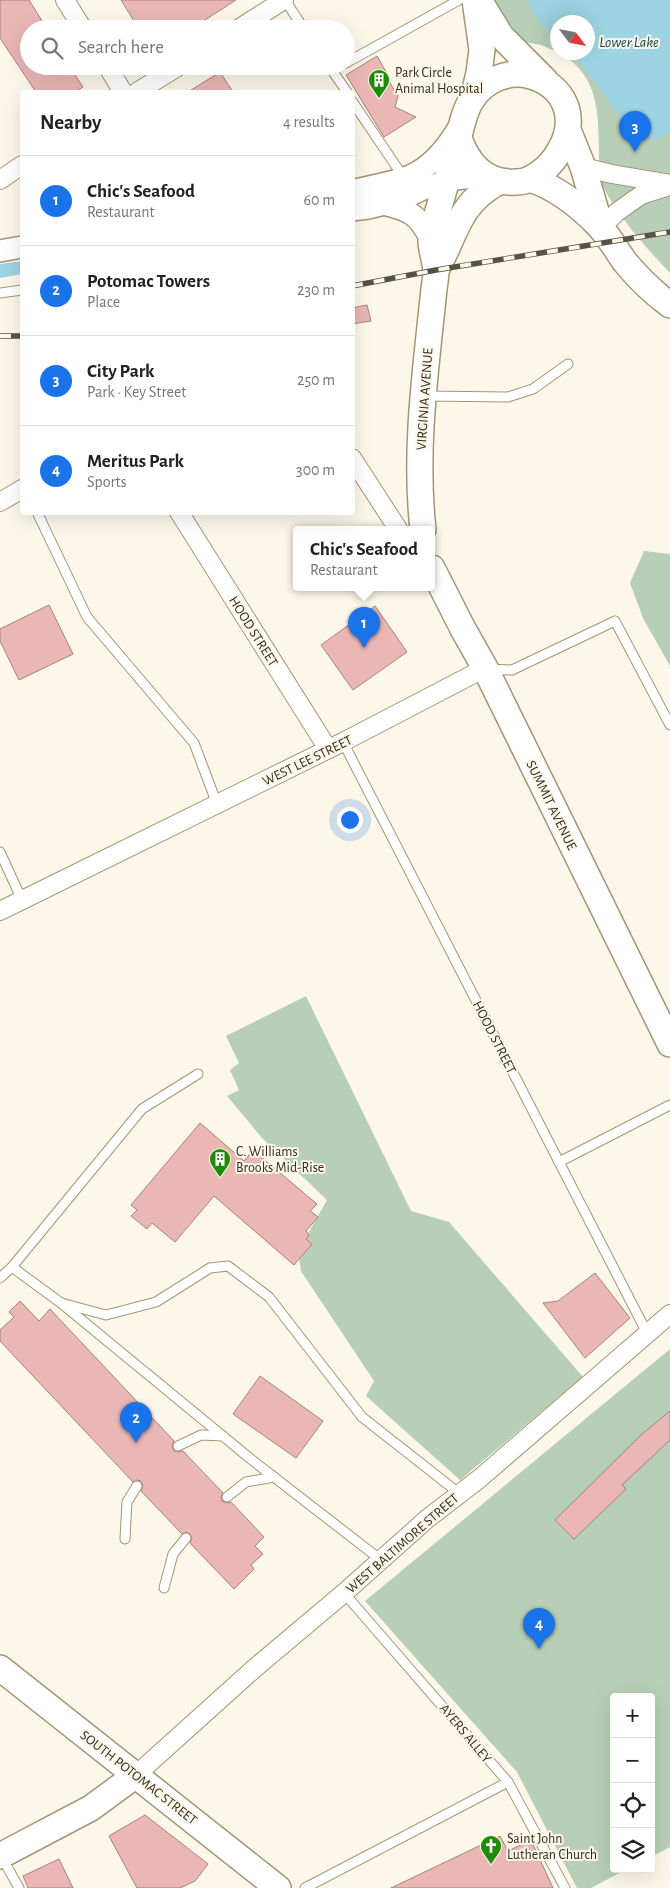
<!DOCTYPE html>
<meta charset="utf-8">
<style>
:root{--surface:#fff;--page:#f2f2f2;--text:#222;--muted:#767676;--line:#e0e0e0;--accent:#1a73e8}
body{margin:0;font-family:"Alegreya Sans",sans-serif;background:var(--page);color:var(--text)}
.controls{position:absolute;right:15px;bottom:15px;display:grid;overflow:hidden;border-radius:5px;box-shadow:0 5px 20px #0002}
.controls button{width:45px;height:45px;display:grid;place-items:center;padding:0;border:0;border-bottom:1px solid var(--line);background:var(--surface);color:var(--text);font:25px sans-serif}
.compass{position:absolute;left:550px;top:15px;width:45px;height:45px;border-radius:50%;background:var(--surface);box-shadow:0 5px 20px #0002;rotate:122deg}
.you{position:absolute;left:349px;top:819px;width:18px;height:18px;margin:-12px;border:4px solid #fff;border-radius:50%;background:#1a73e8;box-shadow:0 0 0 8px #1a73e833}
.badge{display:grid;place-items:center;width:32px;height:32px;border-radius:50%;background:var(--accent);color:#fff;font-size:16px;font-weight:700}
.pin{position:absolute;translate:-50% -41px;filter:drop-shadow(0 1px 2px #0008)}
.pin::after{content:'';position:absolute;top:26px;width:18px;height:15px;background:inherit;clip-path:polygon(0 0,100% 0,50% 100%)}
.popup{position:absolute;left:293px;top:526px;width:142px;height:65px;box-sizing:border-box;display:grid;place-content:center;border-radius:5px;background:var(--surface);filter:drop-shadow(0 1px 4px #0005);font-size:16px;white-space:nowrap;color:var(--muted)}
.popup b{font-size:19px;color:var(--text)}
.popup::after{content:'';position:absolute;left:50%;top:100%;margin-left:-10px;border:10px solid transparent;border-top-color:var(--surface)}
.list{margin:0;padding:0;list-style:none}
h2{display:flex;justify-content:space-between;align-items:center;height:65px;margin:0;padding:0 20px;font-size:21px}
h2 small{font-size:16px;font-weight:400;color:var(--muted)}
.list li{display:grid;grid-template-columns:32px 1fr auto;gap:15px;align-items:center;box-sizing:border-box;height:90px;padding:0 20px;border-top:1px solid var(--line)}
.list b{display:block;font-size:19px;white-space:nowrap}
.list p{margin:0;font-size:16px;white-space:nowrap;color:var(--muted)}
.list em{font-size:16px;font-style:normal;color:var(--muted)}
.icon{flex:none;width:28px;height:28px;fill:none;stroke:currentColor;stroke-width:2;stroke-linecap:round;stroke-linejoin:round}
.map{position:relative;flex:none;width:670px;height:1888px;overflow:hidden}
.search{position:absolute;background:var(--surface);box-shadow:0 5px 20px #0002;left:20px;top:20px;width:335px;height:55px;display:flex;align-items:center;gap:12px;box-sizing:border-box;padding:0 18px;border-radius:28px;color:var(--muted);font-size:19px}
.panel{position:absolute;background:var(--surface);box-shadow:0 5px 20px #0002;left:20px;top:90px;width:335px;height:425px;border-radius:5px}
.map>svg:first-child{display:block}
.green{fill:#b7cfb6}
.water{fill:#9dd3e2}
.building{fill:#eab7b5;stroke:#a78180}
.lines{fill:none;stroke-linecap:round;stroke-linejoin:round}
.service-casing{stroke:#a39676;stroke-width:11}
.minor-casing{stroke:#a39676;stroke-width:20}
.tertiary-casing{stroke:#a39676;stroke-width:24}
.secondary-casing{stroke:#a39676;stroke-width:28}
.service{stroke:#fff;stroke-width:9}
.minor{stroke:#fff;stroke-width:18}
.tertiary{stroke:#fff;stroke-width:21}
.secondary{stroke:#fff;stroke-width:25}
.rail-casing{stroke:#575245;stroke-width:5.5}
.rail{stroke:#fcf7e9;stroke-width:4;stroke-dasharray:11;stroke-linecap:butt}
.labels{text-anchor:middle;stroke-width:4;stroke-linejoin:round;paint-order:stroke}
.poi-label{font-size:14px;fill:#312c1f;stroke:#fcf7e9;text-anchor:start}
.street-label{font-size:14px;fill:#312c1f;stroke:#fcf7e9}
.water-label{font-size:15px;font-style:italic;fill:#144550;stroke:#fcf7e9}
</style>
<div class="map">
<svg width="670" height="1888" viewBox="0 0 670 1888">
<rect width="100%" height="100%" fill="#fcf7e9"/>
<!-- green -->
<g class="green">
<path d="M493 0H670V273C649 251 609 207 600 178 598 170 599 160 599 151 598 111 599 75 558 52H588V22H558V52L541 45 525 42 504 18Z"/>
<path d="M644 551 670 554V666L643 618 630 583Z"/>
<path d="M306 996 411 1211 449 1222 583 1377 460 1480 366 1396 374 1381 301 1271 298 1251 327 1200 262 1138 227 1096 239 1090 230 1070 239 1063 226 1036Z"/>
<path d="M670 1349V1847L651 1857V1697H614V1869H627L591 1888H577L517 1772 365 1601Z"/>
</g>
<!-- water -->
<g class="water">
<path d="M528 0H670V132L656 140C619 131 597 78 571 53L588 52V22H558L557 39C546 28 530 16 528 0Z"/>
<path d="M22 261V274L0 278V264Z"/>
</g>
<!-- building -->
<g class="building">
<path d="M0 0H29L47 29H29V66H69L83 87 75 92H36L0 38Z"/>
<path d="M121 0H236L191 29H139Z"/>
<path d="M377 56 389 77 387 78 398 96 395 107 416 117 384 137 346 75Z"/>
<path d="M220 72 233 92H188Z"/>
<path d="M367 305 371 321 352 324V308Z"/>
<path d="M49 605 73 654 19 680 0 641V629Z"/>
<path d="M375 606 407 652 353 690 321 645Z"/>
<path d="M200 1123 244 1161 253 1150 317 1204 310 1211 318 1217 306 1231 309 1235 306 1239 312 1244 294 1265 214 1196 175 1242 152 1223 147 1229 131 1216 137 1210 131 1205Z"/>
<path d="M595 1273 630 1318 585 1358 543 1303 558 1301Z"/>
<path d="M20 1301 39 1321 50 1309 174 1441 172 1446 174 1451 178 1452 183 1451 223 1493 221 1497 222 1501 227 1503 231 1502 264 1537 255 1546 263 1554 251 1565 254 1569 234 1589 190 1543 192 1538 190 1534 186 1532 182 1534 141 1491 143 1486 141 1481 137 1480 133 1482 0 1341V1330L14 1317 9 1312Z"/>
<path d="M260 1376 323 1421 296 1458 233 1414Z"/>
<path d="M670 1411V1440L622 1485 626 1489 574 1539 555 1520 641 1435Z"/>
<path d="M145 1815 208 1864 195 1881 180 1888H137L109 1836Z"/>
<path d="M500 1836 508 1851 531 1840 553 1888H391Z"/>
<path d="M59 1859 73 1888H28L23 1876Z"/>
</g>
<g class="lines">
<!-- service casing -->
<g class="service-casing">
<g id="service">
<path d="M285 0 304 29"/>
<path d="M346 63 459 0"/>
<path d="M329 66 347 92"/>
<path d="M352 101 398 169 401 178"/>
<path d="M0 293 22 290"/>
<path d="M426 396 508 397 533 389 568 364"/>
<path d="M37 512 87 617 194 743 217 804"/>
<path d="M489 669 512 670 615 621 670 725"/>
<path d="M343 742 647 1333"/>
<path d="M0 852 22 900"/>
<path d="M559 1162 670 1105"/>
<path d="M12 1267 61 1303 252 1460 381 1560"/>
<path d="M0 1278 12 1267 142 1109 198 1074"/>
<path d="M61 1303 106 1315 156 1302 210 1268 228 1266 269 1297 362 1417 460 1494"/>
<path d="M178 1446 201 1435 223 1436"/>
<path d="M227 1497 246 1482 274 1477"/>
<path d="M125 1539 127 1502 137 1486"/>
<path d="M164 1588 173 1554 186 1538"/>
<path d="M344 1593 508 1782 565 1888"/>
<path d="M1 1856 19 1888"/>
<path d="M305 1888 508 1782"/>
</g>
</g>
<!-- minor casing -->
<g class="minor-casing">
<g id="minor">
<path d="M65 0 83 29"/>
<path d="M238 29 284 0"/>
<path d="M107 66 123 92"/>
<path d="M137 92 179 66"/>
<path d="M583 167 612 174 670 184"/>
<path d="M0 180 22 165"/>
<path d="M601 228 617 212 641 195 669 186"/>
<path d="M352 458 398 529"/>
<path d="M0 502 22 489"/>
<path d="M179 512 328 749"/>
<path d="M0 911 343 742 485 668"/>
<path d="M136 1775 256 1667 344 1593 427 1519 479 1479 670 1314"/>
</g>
</g>
<!-- tertiary casing -->
<g class="tertiary-casing">
<g id="tertiary">
<path d="M352 191C371 186 392 183 410 176 431 167 448 146 459 127"/>
<path d="M383 204C410 210 419 215 431 240"/>
<path d="M352 210 368 208 400 200 423 189 454 179 486 176"/>
<path d="M0 251 22 247"/>
</g>
</g>
<!-- secondary casing -->
<g class="secondary-casing">
<g id="secondary">
<path d="M479 0 501 36 545 80"/>
<path d="M473 98 479 73 482 50 475 0"/>
<path d="M568 130 583 167 601 228"/>
<path d="M530 179C558 188 580 206 600 227 610 238 617 251 625 262 638 278 654 293 670 305"/>
<path d="M436 270C457 233 457 205 498 182"/>
<path d="M423 529C414 449 426 368 434 289 435 282 436 276 436 270 435 260 431 250 431 240 431 231 436 220 438 211 444 189 451 167 457 145 461 129 463 113 472 99 484 81 506 71 527 75 545 79 560 90 566 107 575 134 555 167 530 179 526 181 520 182 516 182 486 184 468 164 459 138"/>
<path d="M432 568 463 629 485 668 670 1044"/>
<path d="M0 1668 278 1888"/>
<path d="M0 1856 91 1808 136 1775"/>
</g>
</g>
<!-- service -->
<use href="#service" class="service"/>
<!-- minor -->
<use href="#minor" class="minor"/>
<!-- tertiary -->
<use href="#tertiary" class="tertiary"/>
<!-- secondary -->
<use href="#secondary" class="secondary"/>
<!-- rail casing -->
<g class="rail-casing">
<g id="rail">
<path d="M352 286 436 270 670 232"/>
<path d="M0 336H22"/>
</g>
</g>
<!-- rail -->
<use href="#rail" class="rail"/>
</g>
<!-- icons -->
<defs>
<g id="building-pin" transform="scale(1.125)"><path d="M0 17L-7.5 6A9.5 9.5 0 1 1 7.5 6Z" fill="#208b07" stroke="#fcf7e9"/><path d="M-4-6H4V6H1V3H-1V6H-4ZM-2.5-4.3h1.7v1.8h-1.7ZM.8-4.3h1.7v1.8H.8ZM-2.5-1h1.7V.8h-1.7ZM.8-1h1.7V.8H.8Z" fill="#fff"/></g>
<g id="church-pin" transform="scale(1.125)"><path d="M0 17L-7.5 6A9.5 9.5 0 1 1 7.5 6Z" fill="#208b07" stroke="#fcf7e9"/><path d="M-1.2-6h2.4v3.5h3.3v2.4h-3.3V6h-2.4V-.1h-3.3v-2.4h3.3Z" fill="#fff"/></g>
</defs>
<g fill-rule="evenodd">
<use href="#building-pin" x="379" y="80"/>
<use href="#building-pin" x="220" y="1159"/>
<use href="#church-pin" x="491" y="1846"/>
</g>
<g class="labels">
<!-- poi labels -->
<g class="poi-label">
<text x="395" y="77">Park Circle<tspan x="395" dy="16">Animal Hospital</tspan></text>
<text x="236" y="1156">C. Williams<tspan x="236" dy="16">Brooks Mid‐Rise</tspan></text>
<text x="507" y="1843">Saint John<tspan x="507" dy="16">Lutheran Church</tspan></text>
</g>
<!-- street labels -->
<g class="street-label">
<text transform="translate(424 399) rotate(-86)" y="5">VIRGINIA AVENUE</text>
<text transform="translate(254 631) rotate(58)" y="5">HOOD STREET</text>
<text transform="translate(307 760) rotate(-26)" y="5">WEST LEE STREET</text>
<text transform="translate(552 805) rotate(64)" y="5">SUMMIT AVENUE</text>
<text transform="translate(495 1037) rotate(63)" y="5">HOOD STREET</text>
<text transform="translate(402 1543) rotate(-41)" y="5">WEST BALTIMORE STREET</text>
<text transform="translate(466 1733) rotate(50)" y="5">AYERS ALLEY</text>
<text transform="translate(139 1777) rotate(38)" y="5">SOUTH POTOMAC STREET</text>
</g>
<!-- water labels -->
<g class="water-label">
<text x="629" y="47">Lower Lake</text>
</g>
</g>
</svg>
<div class="controls">
<button>+</button>
<button>−</button>
<button><svg class="icon" aria-label="locate" viewBox="0 0 24 24"><circle cx="12" cy="12" r="6"/><path d="M12 2v4M12 18v4M2 12h4M18 12h4"/></svg></button>
<button><svg class="icon" aria-label="layers" viewBox="0 0 24 24"><path d="M12 4l9 5-9 5-9-5zM3 14l9 5 9-5"/></svg></button>
</div>
<svg class="compass" viewBox="-18 -18 36 36"><path d="M0-13l5 13h-10z" fill="#e53935"/><path d="M0 13l5-13h-10z" fill="#767676"/></svg>
<div class="you"></div>
<div class="pin badge" style="left:364px;top:648px">1</div>
<div class="popup"><b>Chic's Seafood</b>Restaurant</div>
<div class="pin badge" style="left:136px;top:1443px">2</div>
<div class="pin badge" style="left:635px;top:152px">3</div>
<div class="pin badge" style="left:539px;top:1649px">4</div>
<div class="search"><svg class="icon" aria-label="search" viewBox="0 0 24 24"><circle cx="10" cy="10" r="6"/><path d="M15 15l6 6"/></svg>Search here</div>
<section class="panel">
<h2>Nearby<small>4 results</small></h2>
<ul class="list">
<li><span class="badge">1</span><div><b>Chic's Seafood</b><p>Restaurant</p></div><em>60 m</em></li>
<li><span class="badge">2</span><div><b>Potomac Towers</b><p>Place</p></div><em>230 m</em></li>
<li><span class="badge">3</span><div><b>City Park</b><p>Park · Key Street</p></div><em>250 m</em></li>
<li><span class="badge">4</span><div><b>Meritus Park</b><p>Sports</p></div><em>300 m</em></li>
</ul>
</section>
</div>
